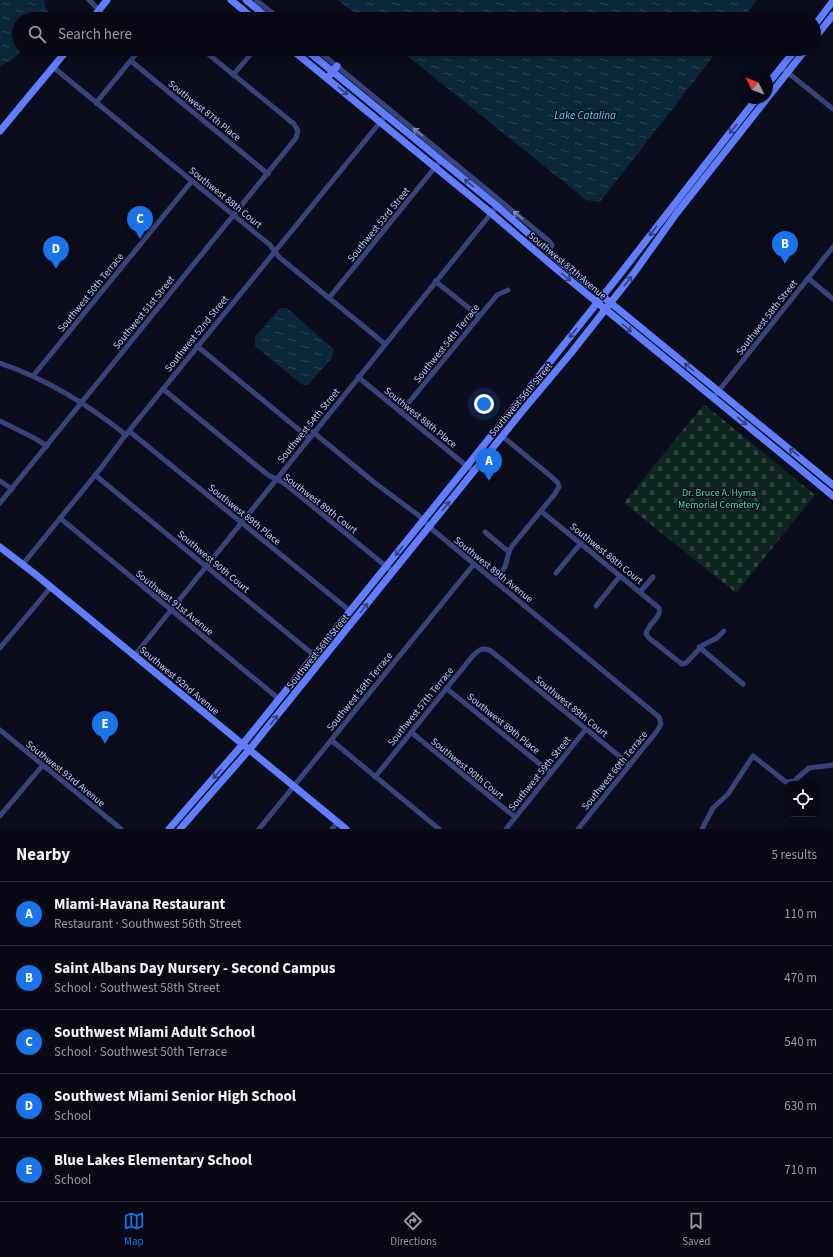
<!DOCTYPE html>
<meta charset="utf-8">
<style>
:root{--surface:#080915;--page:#161722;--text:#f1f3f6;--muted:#989aa0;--line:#292a34;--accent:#1a73e8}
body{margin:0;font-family:"Source Sans 3",sans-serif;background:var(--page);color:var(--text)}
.controls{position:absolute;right:12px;bottom:12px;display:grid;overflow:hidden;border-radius:8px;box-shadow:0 2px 10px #0003}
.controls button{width:36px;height:36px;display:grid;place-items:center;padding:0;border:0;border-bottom:1px solid var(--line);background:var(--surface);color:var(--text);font:20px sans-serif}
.compass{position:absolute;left:737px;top:68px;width:36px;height:36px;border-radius:50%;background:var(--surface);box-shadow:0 2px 10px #0003;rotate:312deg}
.you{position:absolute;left:484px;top:404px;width:14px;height:14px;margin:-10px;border:3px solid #fff;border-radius:50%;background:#1a73e8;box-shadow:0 0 0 6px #1a73e833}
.badge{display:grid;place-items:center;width:26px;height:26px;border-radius:50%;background:var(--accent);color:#fff;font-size:13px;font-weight:700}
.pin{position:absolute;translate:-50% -33px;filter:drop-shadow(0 1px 2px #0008)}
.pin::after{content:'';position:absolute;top:21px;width:14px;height:12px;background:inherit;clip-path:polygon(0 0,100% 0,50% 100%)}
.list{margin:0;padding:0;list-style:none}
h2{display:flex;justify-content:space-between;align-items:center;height:52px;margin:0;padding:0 16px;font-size:17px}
h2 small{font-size:13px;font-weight:400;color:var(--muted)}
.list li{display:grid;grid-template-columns:26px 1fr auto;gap:12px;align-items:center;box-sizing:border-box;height:64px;padding:0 16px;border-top:1px solid var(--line)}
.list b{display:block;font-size:15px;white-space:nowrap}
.list p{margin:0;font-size:13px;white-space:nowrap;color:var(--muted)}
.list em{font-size:13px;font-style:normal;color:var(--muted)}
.icon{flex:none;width:22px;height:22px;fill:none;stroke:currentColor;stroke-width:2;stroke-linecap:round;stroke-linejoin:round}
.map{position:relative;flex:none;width:833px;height:829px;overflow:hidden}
.search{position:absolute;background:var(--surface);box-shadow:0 2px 10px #0003;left:12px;right:12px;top:12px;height:44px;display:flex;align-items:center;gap:10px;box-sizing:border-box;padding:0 14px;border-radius:22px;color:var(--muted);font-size:15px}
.sheet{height:372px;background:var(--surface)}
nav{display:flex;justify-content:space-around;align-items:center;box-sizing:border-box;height:56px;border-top:1px solid var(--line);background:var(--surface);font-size:11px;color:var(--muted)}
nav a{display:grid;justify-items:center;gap:2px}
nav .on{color:var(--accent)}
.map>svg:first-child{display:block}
.cemetery{fill:url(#cemetery-stones)}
.water{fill:url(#water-ripples)}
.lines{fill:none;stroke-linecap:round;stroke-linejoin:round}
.street{stroke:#37437a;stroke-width:5}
.secondary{stroke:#607efc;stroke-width:7}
.oneway{stroke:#313f81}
.oneway2{stroke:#7f88bc}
.labels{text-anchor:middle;stroke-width:3;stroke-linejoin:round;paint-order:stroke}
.street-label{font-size:10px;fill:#c7cdfe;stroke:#0b0c1c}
.park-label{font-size:10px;fill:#56db9d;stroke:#0b0c1c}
.water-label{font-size:11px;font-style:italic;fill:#57d4fc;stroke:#0b0c1c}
</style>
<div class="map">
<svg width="833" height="829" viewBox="0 0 833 829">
<defs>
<pattern id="cemetery-stones" width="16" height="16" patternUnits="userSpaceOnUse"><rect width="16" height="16" fill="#0f2620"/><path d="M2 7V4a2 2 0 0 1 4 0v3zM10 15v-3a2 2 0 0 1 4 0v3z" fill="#304441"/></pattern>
<pattern id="water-ripples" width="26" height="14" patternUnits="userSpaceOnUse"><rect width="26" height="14" fill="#0b283b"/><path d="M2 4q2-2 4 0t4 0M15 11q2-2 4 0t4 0" fill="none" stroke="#2d4658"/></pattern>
</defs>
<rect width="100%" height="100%" fill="#0b0c1c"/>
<!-- cemetery -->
<path class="cemetery" d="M704 404 815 495 736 593 624 503Z"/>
<!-- water -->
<g class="water">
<path d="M0 0H44L45 6 52 19H19V49H23L14 58 0 66Z"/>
<path d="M338 0H757L742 19H362Z"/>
<path d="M399 49H719L600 202 586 200Z"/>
<path d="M281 308H287L334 350 331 359 308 385H303L300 383 255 346V337L279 309Z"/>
</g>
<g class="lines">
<!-- street -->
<g class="street">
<path d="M89 0 99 10"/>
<path d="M256 0 280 19"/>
<path d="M316 49 549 241 552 245 549 252"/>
<path d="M131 61 268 174"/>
<path d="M53 67 270 245 279 257 385 344"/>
<path d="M781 67 833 109"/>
<path d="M233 75 255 49"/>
<path d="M96 103 140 49"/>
<path d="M808 278 833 299"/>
<path d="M435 281 479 316"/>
<path d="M329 298 441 160"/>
<path d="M197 346 309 438"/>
<path d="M0 363C46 379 88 404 126 435"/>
<path d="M33 376 192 181"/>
<path d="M358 377 463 463 474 471"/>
<path d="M163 389 268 475 284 483 393 572"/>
<path d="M713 398 833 247"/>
<path d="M401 412 497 295 508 290"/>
<path d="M0 421 34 438 47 446"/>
<path d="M129 431 350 611"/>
<path d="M313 432 375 483 418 515 433 530 659 717 661 724 657 731 578 829"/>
<path d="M95 475 321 661"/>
<path d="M0 481 12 489"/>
<path d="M0 503 296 138 298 131 294 124 202 49"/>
<path d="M541 511 659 608C662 618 647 624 646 634L649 638 678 661 682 664 686 663 703 645 717 638 724 631"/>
<path d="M60 518 279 699"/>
<path d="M485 532 509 552"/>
<path d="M23 564 101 468 124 437 386 115"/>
<path d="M556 573 581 543"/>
<path d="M494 581 505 567 509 552 512 546 554 495 559 487 558 483 553 478 502 436"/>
<path d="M640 592 653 577"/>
<path d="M596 606 620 576"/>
<path d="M699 647 743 684"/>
<path d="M0 648 51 587"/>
<path d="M134 656 497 206"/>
<path d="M446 688 551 773"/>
<path d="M0 730 121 829"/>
<path d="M411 732 515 817"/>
<path d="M331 740 439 829"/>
<path d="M375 777 471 658C477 651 482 646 491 651L630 765"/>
<path d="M0 816 43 765"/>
<path d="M259 829 474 564"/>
<path d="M332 829 338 822"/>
<path d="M506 829 586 729"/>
<path d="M702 829 713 808 728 794 753 756 786 782 794 781 809 768 833 765"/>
</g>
<!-- secondary -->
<g class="secondary">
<path d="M231 0 254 19"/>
<path d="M246 0 269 19"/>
<path d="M92 19 107 0"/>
<path d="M814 26 833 1"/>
<path d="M814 39 833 15"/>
<path d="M291 49 491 213 554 267 833 496"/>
<path d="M305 49 497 206 562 263 833 485"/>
<path d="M330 75 337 66"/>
<path d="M767 85 796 49"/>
<path d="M0 131 68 49"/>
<path d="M0 547 35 574 346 829"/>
<path d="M169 829 242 745 467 466 617 278 757 98"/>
<path d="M180 829 249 750 524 409 571 353 634 273 676 214 806 49"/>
</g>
</g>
<!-- one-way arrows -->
<defs><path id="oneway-shaft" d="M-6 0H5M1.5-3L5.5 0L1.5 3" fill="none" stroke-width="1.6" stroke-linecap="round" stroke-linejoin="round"/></defs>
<g class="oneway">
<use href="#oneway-shaft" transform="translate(343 91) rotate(39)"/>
<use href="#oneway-shaft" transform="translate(733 129) rotate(128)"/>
<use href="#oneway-shaft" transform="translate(469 183) rotate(-141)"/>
<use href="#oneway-shaft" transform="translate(653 231) rotate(127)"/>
<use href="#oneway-shaft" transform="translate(566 277) rotate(39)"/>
<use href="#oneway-shaft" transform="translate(628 281) rotate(-51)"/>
<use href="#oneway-shaft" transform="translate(627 328) rotate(40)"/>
<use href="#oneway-shaft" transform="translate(573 333) rotate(129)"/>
<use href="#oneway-shaft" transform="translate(689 367) rotate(-141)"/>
<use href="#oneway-shaft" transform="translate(742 421) rotate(39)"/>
<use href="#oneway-shaft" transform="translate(794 452) rotate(-141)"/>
<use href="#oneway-shaft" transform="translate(446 506) rotate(-51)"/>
<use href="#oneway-shaft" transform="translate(399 551) rotate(129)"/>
<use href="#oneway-shaft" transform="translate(364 608) rotate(-51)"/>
<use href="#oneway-shaft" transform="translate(274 720) rotate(-51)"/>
<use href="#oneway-shaft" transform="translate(217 774) rotate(131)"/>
</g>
<g class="oneway2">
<use href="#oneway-shaft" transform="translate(418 132) rotate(-141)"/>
<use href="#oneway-shaft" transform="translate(518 215) rotate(-140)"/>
</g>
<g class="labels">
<!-- street labels -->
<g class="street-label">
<text transform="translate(205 110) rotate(39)" y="4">Southwest 87th Place</text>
<text transform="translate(226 197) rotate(39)" y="4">Southwest 88th Court</text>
<text transform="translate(378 224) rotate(-51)" y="4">Southwest 53rd Street</text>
<text transform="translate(568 265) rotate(40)" y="4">Southwest 87th Avenue</text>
<text transform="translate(90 292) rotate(-51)" y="4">Southwest 50th Terrace</text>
<text transform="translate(143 312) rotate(-51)" y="4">Southwest 51st Street</text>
<text transform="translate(766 317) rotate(-52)" y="4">Southwest 58th Street</text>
<text transform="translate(196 333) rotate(-51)" y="4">Southwest 52nd Street</text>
<text transform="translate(446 343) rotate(-51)" y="4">Southwest 54th Terrace</text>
<text transform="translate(520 399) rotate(-50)" y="4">Southwest 56th Street</text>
<text transform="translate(421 417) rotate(39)" y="4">Southwest 88th Place</text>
<text transform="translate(308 425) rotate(-51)" y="4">Southwest 54th Street</text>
<text transform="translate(321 503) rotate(38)" y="4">Southwest 89th Court</text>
<text transform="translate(245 514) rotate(39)" y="4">Southwest 89th Place</text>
<text transform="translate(607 553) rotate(39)" y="4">Southwest 88th Court</text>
<text transform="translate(214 561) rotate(40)" y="4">Southwest 90th Court</text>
<text transform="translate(494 569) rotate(39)" y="4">Southwest 89th Avenue</text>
<text transform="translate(175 602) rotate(39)" y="4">Southwest 91st Avenue</text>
<text transform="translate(317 651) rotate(-51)" y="4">Southwest 56th Street</text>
<text transform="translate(180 680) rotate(40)" y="4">Southwest 92nd Avenue</text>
<text transform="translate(359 691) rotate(-51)" y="4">Southwest 56th Terrace</text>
<text transform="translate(420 706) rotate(-51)" y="4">Southwest 57th Terrace</text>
<text transform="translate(572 706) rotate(39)" y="4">Southwest 89th Court</text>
<text transform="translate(504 723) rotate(39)" y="4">Southwest 89th Place</text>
<text transform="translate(468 768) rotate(39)" y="4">Southwest 90th Court</text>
<text transform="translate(614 770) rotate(-51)" y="4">Southwest 60th Terrace</text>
<text transform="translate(66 773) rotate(39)" y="4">Southwest 93rd Avenue</text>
<text transform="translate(539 773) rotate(-51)" y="4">Southwest 59th Street</text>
</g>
<!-- park labels -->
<g class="park-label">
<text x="719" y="496">Dr. Bruce A. Hyma<tspan x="719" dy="12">Memorial Cemetery</tspan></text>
</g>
<!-- water labels -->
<g class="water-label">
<text x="585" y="119">Lake Catalina</text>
</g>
</g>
</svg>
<div class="controls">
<button><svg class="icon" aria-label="locate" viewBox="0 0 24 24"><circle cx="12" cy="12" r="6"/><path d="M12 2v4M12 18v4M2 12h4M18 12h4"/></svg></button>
</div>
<svg class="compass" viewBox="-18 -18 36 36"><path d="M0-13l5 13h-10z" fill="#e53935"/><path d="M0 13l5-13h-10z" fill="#989aa0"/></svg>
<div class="you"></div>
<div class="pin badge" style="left:489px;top:481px">A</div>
<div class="pin badge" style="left:785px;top:264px">B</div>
<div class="pin badge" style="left:140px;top:239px">C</div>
<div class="pin badge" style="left:56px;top:269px">D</div>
<div class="pin badge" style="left:105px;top:744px">E</div>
<div class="search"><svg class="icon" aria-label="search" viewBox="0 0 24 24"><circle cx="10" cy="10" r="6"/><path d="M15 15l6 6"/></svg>Search here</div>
</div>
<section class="sheet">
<h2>Nearby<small>5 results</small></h2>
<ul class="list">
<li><span class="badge">A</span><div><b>Miami-Havana Restaurant</b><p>Restaurant · Southwest 56th Street</p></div><em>110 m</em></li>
<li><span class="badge">B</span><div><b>Saint Albans Day Nursery - Second Campus</b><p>School · Southwest 58th Street</p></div><em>470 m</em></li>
<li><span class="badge">C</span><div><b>Southwest Miami Adult School</b><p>School · Southwest 50th Terrace</p></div><em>540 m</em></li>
<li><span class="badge">D</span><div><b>Southwest Miami Senior High School</b><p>School</p></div><em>630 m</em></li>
<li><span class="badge">E</span><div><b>Blue Lakes Elementary School</b><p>School</p></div><em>710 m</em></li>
</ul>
</section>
<nav>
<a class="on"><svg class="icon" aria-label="map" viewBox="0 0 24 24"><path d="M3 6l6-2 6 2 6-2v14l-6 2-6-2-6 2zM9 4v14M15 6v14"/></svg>Map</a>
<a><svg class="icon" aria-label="directions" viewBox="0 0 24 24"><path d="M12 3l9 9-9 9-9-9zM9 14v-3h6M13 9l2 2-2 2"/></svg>Directions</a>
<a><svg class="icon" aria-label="saved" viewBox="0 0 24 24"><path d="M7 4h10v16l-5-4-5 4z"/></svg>Saved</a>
</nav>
